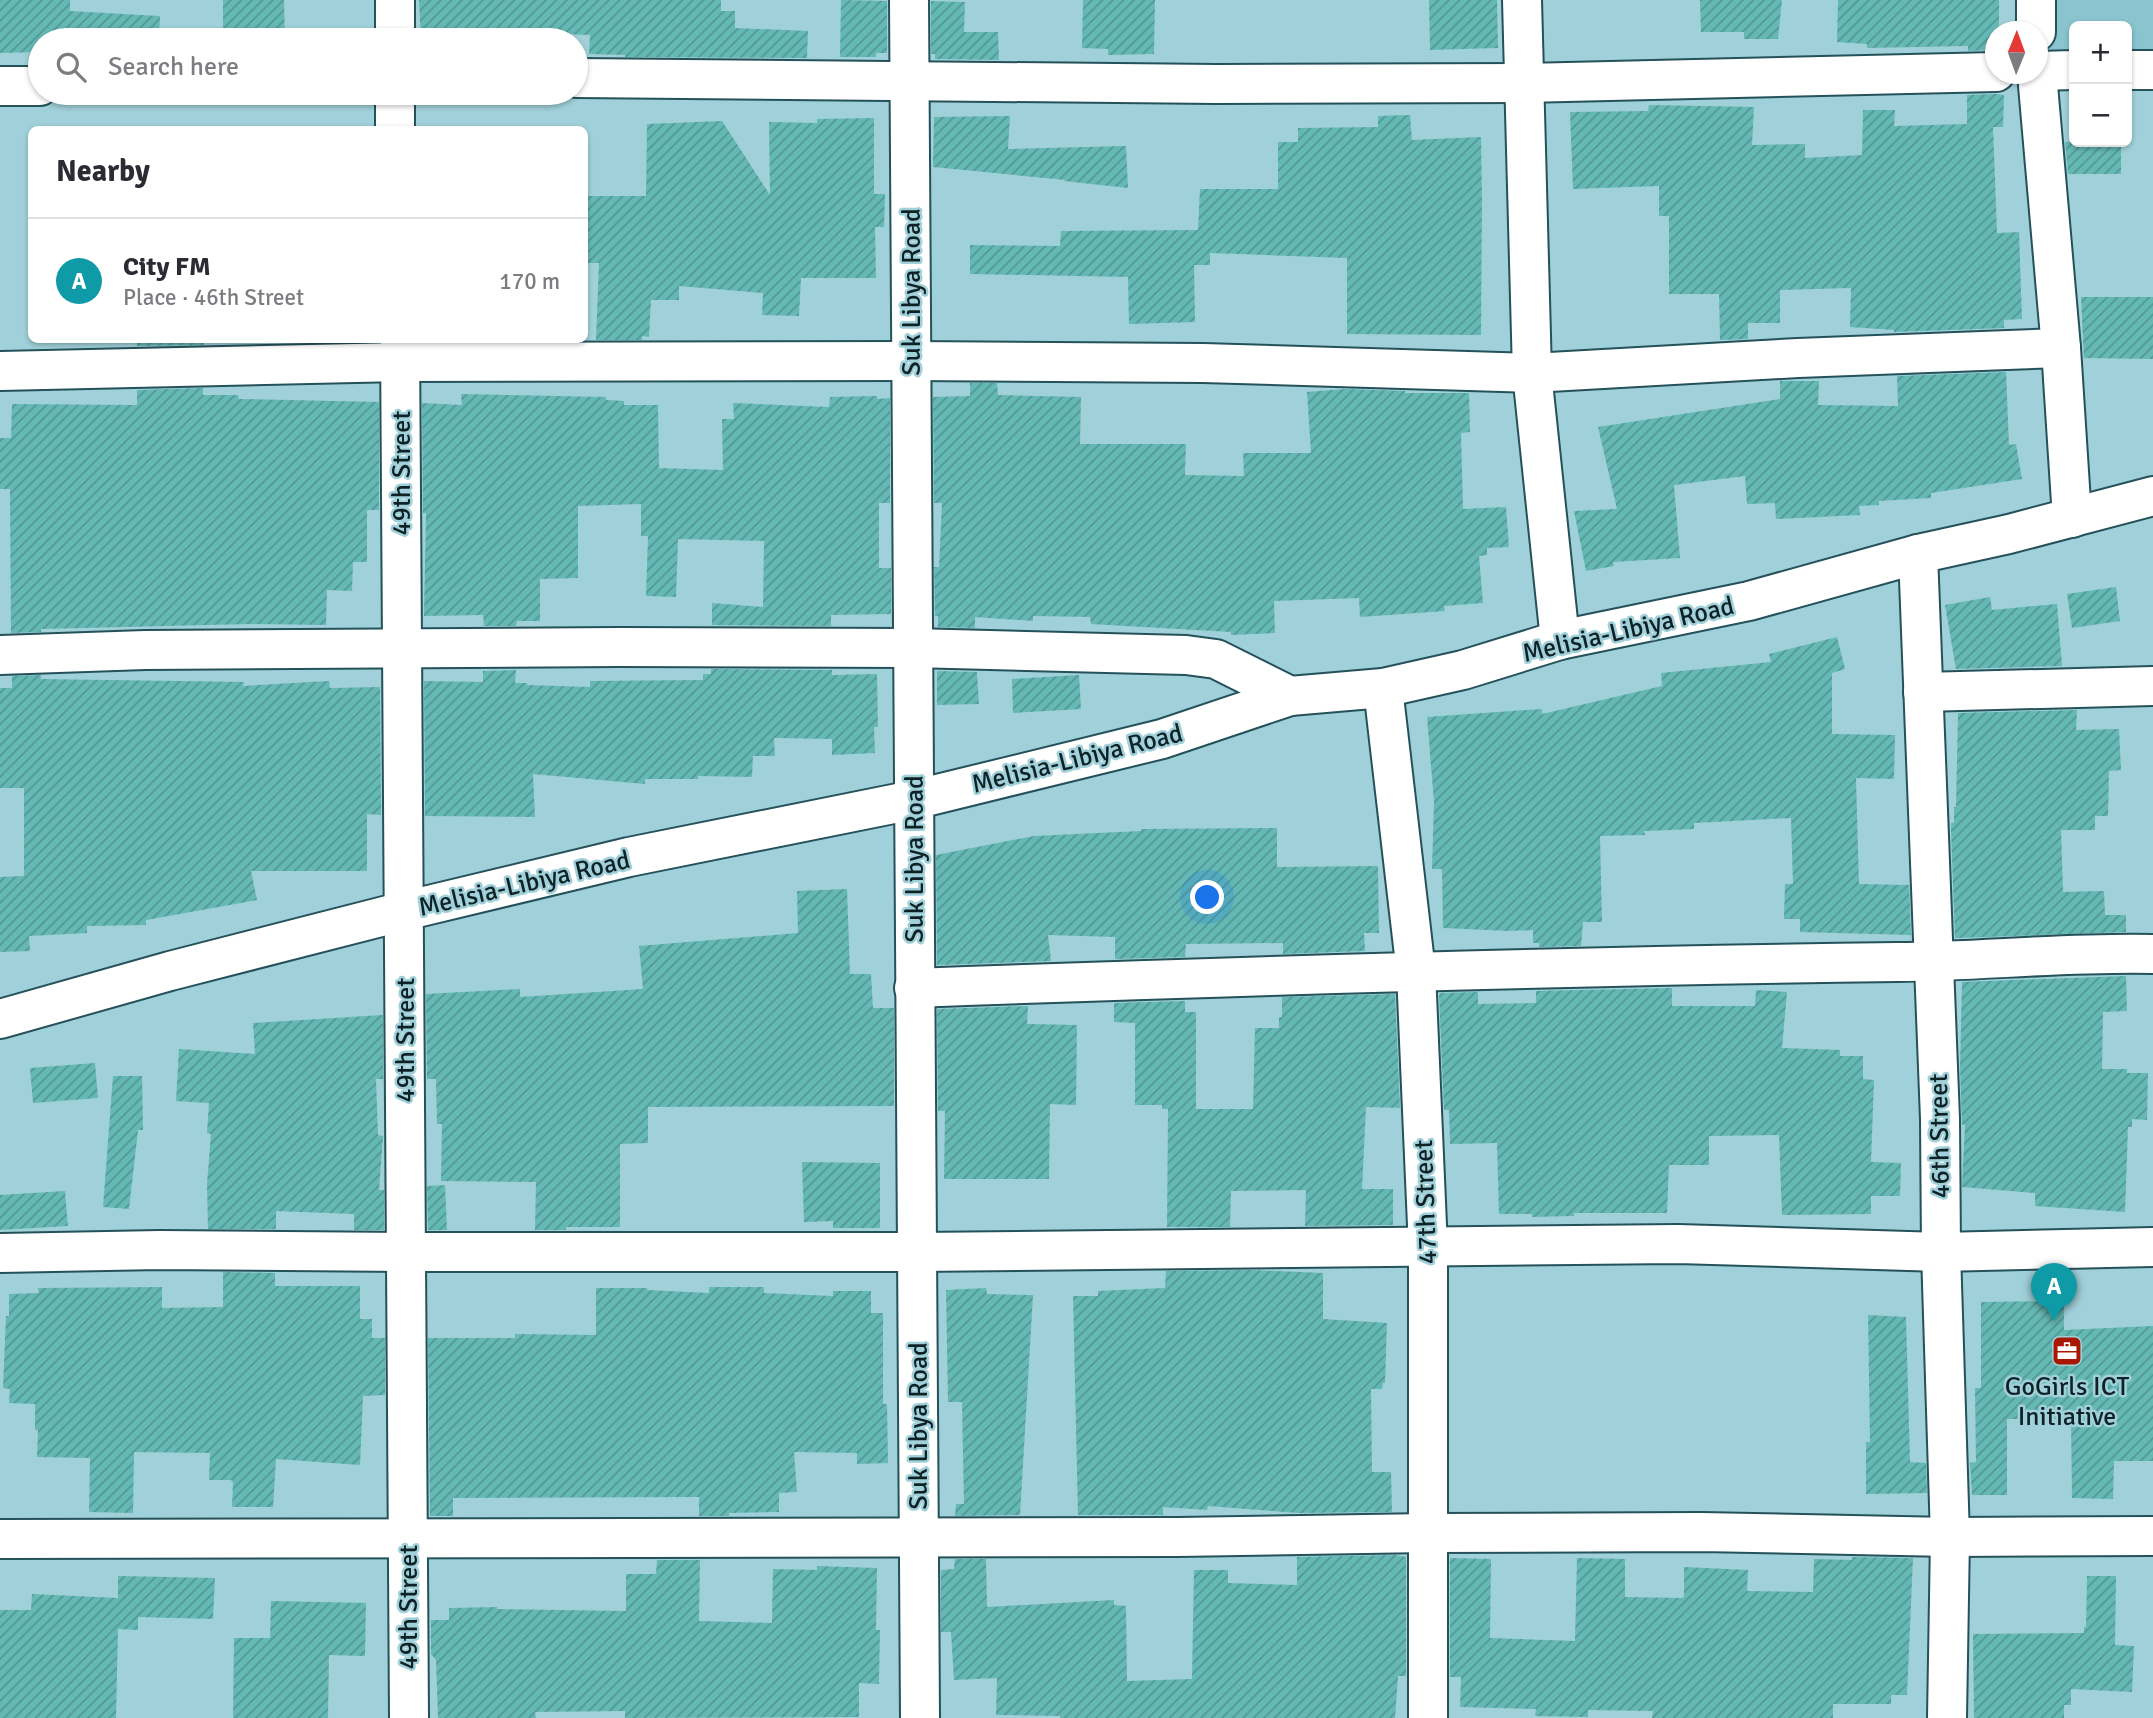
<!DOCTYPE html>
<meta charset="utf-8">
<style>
:root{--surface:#fff;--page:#f7f7f7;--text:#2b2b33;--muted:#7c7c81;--line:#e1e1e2;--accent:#111827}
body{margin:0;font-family:Signika,sans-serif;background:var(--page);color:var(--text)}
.controls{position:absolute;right:21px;top:21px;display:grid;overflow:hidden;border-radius:10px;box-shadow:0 2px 5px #0004}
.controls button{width:63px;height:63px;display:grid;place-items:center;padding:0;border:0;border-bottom:2px solid var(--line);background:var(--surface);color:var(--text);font:35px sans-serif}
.compass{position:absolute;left:1985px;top:21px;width:63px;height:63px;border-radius:50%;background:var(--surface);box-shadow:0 2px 5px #0004;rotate:1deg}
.you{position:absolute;left:1208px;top:898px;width:24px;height:24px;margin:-18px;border:5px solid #fff;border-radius:50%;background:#1a73e8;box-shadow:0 0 0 10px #1a73e833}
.badge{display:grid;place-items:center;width:46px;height:46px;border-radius:50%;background:var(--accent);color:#fff;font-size:23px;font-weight:700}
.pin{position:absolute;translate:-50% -58px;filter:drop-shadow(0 2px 4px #0008)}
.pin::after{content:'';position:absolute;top:37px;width:24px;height:21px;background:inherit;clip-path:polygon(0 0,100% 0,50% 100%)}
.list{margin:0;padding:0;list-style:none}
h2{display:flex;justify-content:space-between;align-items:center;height:91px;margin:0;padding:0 28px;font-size:30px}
h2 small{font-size:23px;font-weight:400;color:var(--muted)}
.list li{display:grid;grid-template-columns:46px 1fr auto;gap:21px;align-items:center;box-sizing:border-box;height:126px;padding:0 28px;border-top:2px solid var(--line)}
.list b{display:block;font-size:26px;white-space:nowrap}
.list p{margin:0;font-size:23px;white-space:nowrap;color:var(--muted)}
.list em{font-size:23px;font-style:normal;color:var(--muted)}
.icon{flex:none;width:38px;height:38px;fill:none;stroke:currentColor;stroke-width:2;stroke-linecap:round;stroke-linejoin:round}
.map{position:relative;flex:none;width:2153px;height:1718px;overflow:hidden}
.search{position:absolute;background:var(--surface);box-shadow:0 2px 5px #0004;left:28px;top:28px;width:560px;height:77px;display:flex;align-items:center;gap:18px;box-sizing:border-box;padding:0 24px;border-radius:38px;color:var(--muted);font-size:26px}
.panel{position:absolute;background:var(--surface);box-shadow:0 2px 5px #0004;left:28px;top:126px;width:560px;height:217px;border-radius:10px}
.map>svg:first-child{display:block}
.built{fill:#8ac4cf}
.building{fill:url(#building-hatch)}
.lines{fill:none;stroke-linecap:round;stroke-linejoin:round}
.minor-casing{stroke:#24515a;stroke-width:42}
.major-casing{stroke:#24515a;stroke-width:42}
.minor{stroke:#fff;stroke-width:38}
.major{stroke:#fff;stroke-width:38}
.labels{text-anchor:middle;stroke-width:5;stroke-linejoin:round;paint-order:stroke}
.street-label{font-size:26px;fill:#0e2125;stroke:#a0d0d9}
.poi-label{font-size:26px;fill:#0e2125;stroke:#a0d0d9}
</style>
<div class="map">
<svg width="2153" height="1718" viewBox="0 0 2153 1718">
<defs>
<pattern id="building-hatch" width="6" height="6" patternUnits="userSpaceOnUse" patternTransform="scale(1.75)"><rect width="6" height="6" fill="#65b9b5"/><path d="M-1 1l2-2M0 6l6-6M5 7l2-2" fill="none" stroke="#529693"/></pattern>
</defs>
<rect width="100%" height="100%" fill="#a0d0d9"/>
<!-- built -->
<path class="built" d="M2050 0H2153V61L2127 60V26H2074V60H2048Z"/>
<!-- building -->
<g class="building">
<path d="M0 0H70V11L160 16 159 40H40V52L0 53Z"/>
<path d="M223 0H284L285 40H223Z"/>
<path d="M419 0H721V11H735V28L808 31 807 58 625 57V55L589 54 590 35 507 32 506 40H421Z"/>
<path d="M841 0 887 1V53H876V57H840Z"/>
<path d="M1083 0H1155L1154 54 1108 55V49L1082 48Z"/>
<path d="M1429 0H1497L1498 48 1430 50Z"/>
<path d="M1700 0H1782L1778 39H1744V32H1701Z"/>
<path d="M1838 0H1999V32H1996V50L1968 51V46L1867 48V44L1837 42Z"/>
<path d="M931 1 965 2 964 32H998L999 60 935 59V54H931Z"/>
<path d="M1996 94 2004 95 2003 127H1993L1997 233 2019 232 2022 319 2004 320V328L1894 332V330L1850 327 1851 288 1780 290V323H1748V339L1720 340 1719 294H1669V216H1659V186L1573 189 1570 112 1648 111 1649 105 1754 107 1752 145 1805 144V158L1862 155 1863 110H1895L1894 126 1967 124V95Z"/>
<path d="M1410 115 1412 140 1481 137 1482 200 1481 335 1347 334V258L1210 253V265H1194L1195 322 1129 324 1128 277 970 274V245L1060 246 1061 231 1198 230 1200 189H1278V142H1298V128L1378 127V116Z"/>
<path d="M1010 116 1008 149 1126 146 1128 188 1064 181 1065 180 933 167 934 117Z"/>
<path d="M874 118V194H885L884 227H875L876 278H801L799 316 762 315 763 293 679 286V300H651L649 337 642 336V340H596L599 263H584V196H646L647 124 722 121 770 195 769 122 817 123V119Z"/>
<path d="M2065 142H2121V174H2068Z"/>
<path d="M2081 297H2153V359L2084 358Z"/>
<path d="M137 340H204V345L137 346Z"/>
<path d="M2006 372 2009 445 2016 444 2022 479 1931 493V498L1879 501V505L1859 506 1860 515 1776 519 1775 503 1747 504 1745 476 1674 485 1680 558 1613 562 1614 566 1586 571 1574 511 1617 509 1598 427 1780 399V381H1819L1818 405 1898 406 1897 376Z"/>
<path d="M970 383H997L998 395 1081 397 1080 444H1186L1185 475 1244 476 1243 453H1311L1307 392 1345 389 1405 391V393H1469L1470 432 1461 433 1463 509 1506 507 1509 547 1487 548V555L1479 556 1483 603 1444 606 1445 611 1360 617 1359 598 1274 601 1275 633 1231 635V632L1091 624 1090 617 1033 616V621L975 617V628L938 627V616H935L934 567H939L942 503H934L933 397 970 396Z"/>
<path d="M203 388V395H238L239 399 379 402V510H367V562H353L352 591 327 590 326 625 250 624 41 629V632L11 633 10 489H0V438H11L12 404 137 405V390Z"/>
<path d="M461 394 606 397V400L624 401V405H658L659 468 723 470 722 419H734L733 403 829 407 830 397 877 396V399L890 398V503H879V568H891V614L831 615V626L712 625V603L763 607 764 541 678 539 676 597 646 596 648 536H641V504L578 506V578L540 579V621H517L516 626H484L483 615 424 616 426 513H423L422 403 462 405Z"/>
<path d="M2116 587 2120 621 2072 628 2067 594Z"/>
<path d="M1990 597 1992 610 2057 604 2062 666 1956 669 1945 605Z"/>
<path d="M1837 637 1845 669 1832 673V734L1895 735 1894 779 1856 778 1859 884 1909 885 1911 935 1800 932V919H1784L1785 884H1793L1791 818 1694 823V829L1644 831 1645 835 1600 836 1602 922H1583L1581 946 1539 947V943H1533V930L1509 931 1443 928 1442 869H1432L1434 802 1427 717 1542 709V714L1662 686 1661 673 1771 662 1769 654Z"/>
<path d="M711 669 832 670V675L877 674 878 727H874L875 753 832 755V739L774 738 775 756H753L752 777 698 776V779H645V784L533 774 535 817 425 816 424 681 483 682V671L516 670 515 683H527V685L590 687V681L703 680V674H711Z"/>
<path d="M937 671 977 672 979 704 937 705Z"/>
<path d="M41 675V679L244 682 243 686 329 681 330 688 380 687 381 815 367 814V871H251L257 900 146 920V925L87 926V933L29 936 30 951 0 952V877L24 876V788H0V688H12V676Z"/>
<path d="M1079 675 1081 709 1013 713 1012 679Z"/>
<path d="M2077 710 2076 730 2119 729 2121 770 2109 771 2108 816H2095V830H2061L2063 892 2104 891 2105 915H2126V932L1955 938 1951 829V823H1954V807H1956L1958 713Z"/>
<path d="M1277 828V867L1378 866 1379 933H1364L1365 951 1283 954V943L1186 944 1185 957 1115 959V937L1048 935 1051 961 937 965 936 855 1034 836 1141 831V829Z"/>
<path d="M847 889 850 974H871L873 1008H894V1106L648 1107V1143L620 1144V1227H566V1230H535L536 1182 441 1181 442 1124H437L436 1079H427L426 994 520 989V997L643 989 639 946 798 933 797 891Z"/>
<path d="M2126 976 2127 1011 2103 1012 2102 1069H2127V1073H2148L2147 1120 2132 1119V1127H2128L2125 1212 2035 1206V1193L1962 1187 1965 1124 1962 1125 1960 1067 1962 982Z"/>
<path d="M1672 988V1006H1755L1756 990 1787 992 1782 1048 1840 1050V1056H1863V1079L1874 1080 1871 1162 1901 1163 1900 1196H1871V1214L1782 1215 1779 1135 1709 1136V1165H1669L1667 1213H1574V1216L1532 1217V1214H1499L1497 1143 1450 1144 1449 1110H1444L1439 995 1441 993 1478 992V1004L1536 1003V991Z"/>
<path d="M1395 994 1400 1108 1366 1107 1362 1189H1393V1225L1305 1226 1306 1190 1231 1191 1230 1227H1167L1168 1109H1253L1255 1028H1279V1017H1282V997Z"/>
<path d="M1185 1001V1012H1196V1109H1162V1105H1135V1023L1114 1022V1003Z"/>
<path d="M1028 1006 1027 1024 1077 1025 1076 1105 1050 1104 1049 1179H944L945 1111H938L937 1009Z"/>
<path d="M383 1015V1079H376L378 1135 383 1136 379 1190H384V1230H354V1214L276 1211V1229H208L207 1184 211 1134 207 1133 209 1103 176 1101 179 1049 255 1054 253 1023Z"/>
<path d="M95 1063 98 1098 33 1103 30 1068Z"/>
<path d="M113 1076H142L143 1130H138L129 1209 103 1207Z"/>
<path d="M802 1162 880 1163V1228H833V1221L804 1222Z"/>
<path d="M445 1185 447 1230H428L427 1186Z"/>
<path d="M65 1191 68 1226 0 1230V1195Z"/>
<path d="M1251 1270 1323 1273V1319L1387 1323 1385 1383H1383L1382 1389H1371L1372 1472H1391L1392 1512 1298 1513 1208 1506 1207 1510 1163 1507V1515H1078L1073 1296H1098V1291L1165 1288 1166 1271Z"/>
<path d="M223 1272 275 1273V1286H360V1319H372V1338H385V1395L363 1396 360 1465 276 1459 273 1507H232L233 1482 231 1480H209L210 1453 134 1452 133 1513 89 1512 90 1458 37 1457 38 1430H35V1404L9 1403 10 1389 3 1388 6 1316H9V1294L39 1293 38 1288 162 1287V1308L223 1307Z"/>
<path d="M709 1287H764V1293L833 1296V1291H871V1313H883V1404H887L888 1463 857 1464V1453L794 1452 797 1492 779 1493V1512L729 1513V1516H699V1497L453 1498V1516H430L428 1338H515V1334L596 1335V1288H647V1290L709 1293Z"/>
<path d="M986 1288 987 1294 1033 1295 1020 1515 955 1516 956 1504H964L962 1402H948L946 1290Z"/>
<path d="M2064 1301V1330L2153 1326V1461H2114L2113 1499 2072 1498 2071 1419H2007V1495H1972L1970 1463 1976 1462 1975 1388H1981V1302Z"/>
<path d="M1868 1315 1906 1317 1910 1462 1926 1463 1927 1493 1866 1494V1442H1870Z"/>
<path d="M1395 1555 1406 1557V1676H1398L1395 1718H1060V1716L996 1715 997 1678 954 1680 951 1632H941V1570L954 1569 955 1559H986L987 1607 1114 1600V1605L1126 1606 1127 1681 1192 1679 1194 1570H1228V1583L1297 1585V1557Z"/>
<path d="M1852 1557 1913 1558 1907 1695H1891V1704H1833V1718H1652L1653 1711 1588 1710V1717L1535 1716 1536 1709 1460 1707 1461 1677H1450V1558L1491 1559 1490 1638 1575 1641 1577 1558 1625 1559V1597L1682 1598 1684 1597V1567L1748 1570 1747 1591 1813 1592 1814 1559 1852 1560Z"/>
<path d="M657 1560H700L699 1621 772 1623 773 1569 817 1570V1566L877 1568 876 1630H880L879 1684 859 1683V1717L625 1718V1711L535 1712 536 1718H438L436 1660 431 1654V1620H449V1608L497 1607V1609L626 1611V1574H656Z"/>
<path d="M118 1576 215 1578 213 1619 138 1617V1630L118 1629 116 1718H0V1610H31L32 1594 118 1598Z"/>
<path d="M2087 1576H2116L2115 1645 2134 1646 2132 1692 2071 1689V1705H2064V1718H1974L1973 1634 2084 1633V1627H2086Z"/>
<path d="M271 1601 366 1603 365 1656 329 1655 328 1718H233L234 1638H270Z"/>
</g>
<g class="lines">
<!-- minor casing -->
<g class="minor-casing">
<g id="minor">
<path d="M395 0V40"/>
<path d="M909 0 920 1718"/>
<path d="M1522 0 1532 373 1560 640"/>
<path d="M2036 0V32"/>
<path d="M2127 70H2153"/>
<path d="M2038 71 2074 70"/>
<path d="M2037 74 2061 348 2072 518"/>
<path d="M576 78 1217 84 1523 83 1996 72"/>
<path d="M0 86H40"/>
<path d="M395 93V130"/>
<path d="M400 340 409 1718"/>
<path d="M0 371 401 362 912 361 1203 363 1532 373 1798 358 2061 348"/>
<path d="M1918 554 1940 1119 1941 1252 1950 1537 1947 1718"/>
<path d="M0 655 145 650 619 647 913 648 1186 655 1216 659 1290 696"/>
<path d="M1383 688 1416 972 1428 1248V1718"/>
<path d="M1923 692 2153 686"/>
<path d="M914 988C1242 976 1570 966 1898 962 1983 961 2068 952 2153 954"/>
<path d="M0 1253 160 1250 406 1252H916L1678 1244 1941 1252 2153 1247"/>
<path d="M0 1539 1178 1537 1428 1533 1701 1532 1950 1537 2153 1536"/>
</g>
</g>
<!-- major casing -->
<g class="major-casing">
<path id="major" d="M0 1019 170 971 404 911 629 857 913 800 1162 739 1290 696 1383 688 1463 670 1560 640 1749 601 1918 554 2009 534 2153 496"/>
</g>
<!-- minor -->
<use href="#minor" class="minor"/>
<!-- major -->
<use href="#major" class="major"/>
</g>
<!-- icons -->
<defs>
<g id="office-square" transform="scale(1.575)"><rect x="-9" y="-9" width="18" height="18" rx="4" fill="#a81700" stroke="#a0d0d9"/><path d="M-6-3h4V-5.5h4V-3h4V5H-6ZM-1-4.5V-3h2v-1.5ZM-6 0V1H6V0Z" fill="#fff"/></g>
</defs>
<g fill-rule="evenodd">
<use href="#office-square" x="2067" y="1351"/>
</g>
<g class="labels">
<!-- street labels -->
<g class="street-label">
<text transform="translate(911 292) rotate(-90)" y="9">Suk Libya Road</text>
<text transform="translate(401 473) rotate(-90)" y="9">49th Street</text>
<text transform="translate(1628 629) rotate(-13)" y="9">Melisia-Libiya Road</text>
<text transform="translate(1077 758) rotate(-14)" y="9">Melisia-Libiya Road</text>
<text transform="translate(914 859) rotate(-90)" y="9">Suk Libya Road</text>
<text transform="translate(524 883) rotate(-13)" y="9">Melisia-Libiya Road</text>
<text transform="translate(405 1040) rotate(-90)" y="9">49th Street</text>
<text transform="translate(1939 1136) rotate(-91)" y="9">46th Street</text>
<text transform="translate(1425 1202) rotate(-92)" y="9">47th Street</text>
<text transform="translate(918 1426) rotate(-90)" y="9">Suk Libya Road</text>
<text transform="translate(408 1607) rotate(-90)" y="9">49th Street</text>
</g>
<!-- poi labels -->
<g class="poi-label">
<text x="2067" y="1395">GoGirls ICT<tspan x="2067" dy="30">Initiative</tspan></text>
</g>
</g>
</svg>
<div class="controls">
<button>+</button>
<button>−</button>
</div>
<svg class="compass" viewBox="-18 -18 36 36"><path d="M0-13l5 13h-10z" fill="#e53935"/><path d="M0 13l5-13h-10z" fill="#7c7c81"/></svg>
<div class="you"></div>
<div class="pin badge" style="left:2054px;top:1321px;background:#0f9aa8">A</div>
<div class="search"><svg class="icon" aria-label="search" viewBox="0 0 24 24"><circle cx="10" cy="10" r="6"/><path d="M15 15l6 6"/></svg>Search here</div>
<section class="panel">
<h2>Nearby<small></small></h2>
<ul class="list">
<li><span class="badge" style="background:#0f9aa8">A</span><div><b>City FM</b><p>Place · 46th Street</p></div><em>170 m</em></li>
</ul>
</section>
</div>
